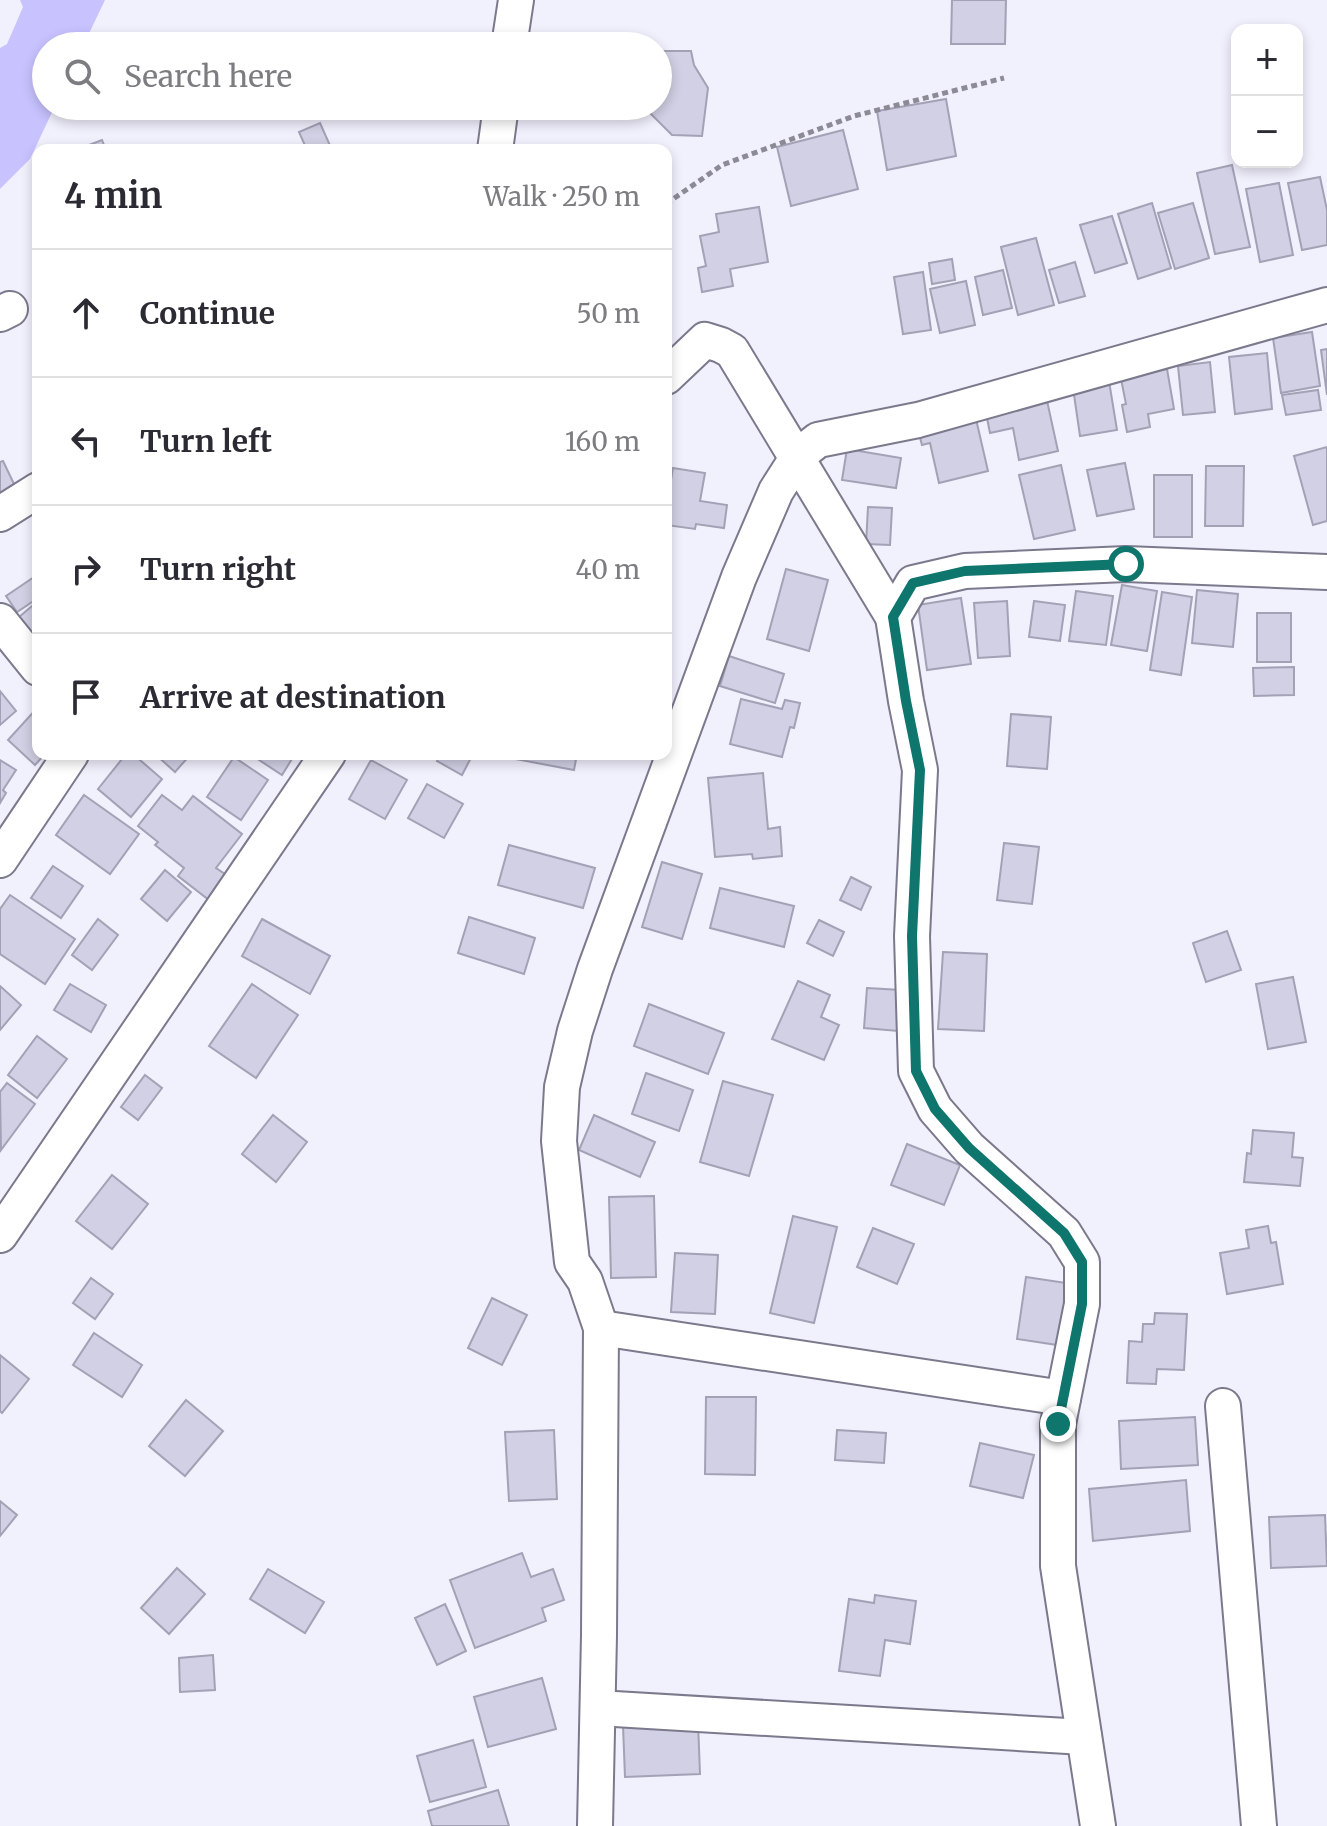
<!DOCTYPE html>
<meta charset="utf-8">
<style>
:root{--surface:#fff;--page:#f7f7f7;--text:#2b2b33;--muted:#7c7c81;--line:#e1e1e2}
body{margin:0;font-family:Merriweather,serif;background:var(--page);color:var(--text)}
.controls{position:absolute;right:24px;top:24px;display:grid;overflow:hidden;border-radius:16px;box-shadow:0 4px 12px #0003}
.controls button{width:72px;height:72px;display:grid;place-items:center;padding:0;border:0;border-bottom:2px solid var(--line);background:var(--surface);color:var(--text);font:40px sans-serif}
.stop{position:absolute;width:24px;height:24px;margin:-18px;border:6px solid #0f766e;border-radius:50%;background:#fff}
.stop.end{background:#0f766e;border-color:#fff;box-shadow:0 2px 8px #0008}
.list{margin:0;padding:0;list-style:none}
h2{display:flex;justify-content:space-between;align-items:center;height:104px;margin:0;padding:0 32px;font-size:34px}
h2 small{font-size:26px;font-weight:400;color:var(--muted)}
.list li{display:grid;grid-template-columns:52px 1fr auto;gap:24px;align-items:center;box-sizing:border-box;height:128px;padding:0 32px;border-top:2px solid var(--line)}
.list b{display:block;font-size:30px;white-space:nowrap}
.list em{font-size:26px;font-style:normal;color:var(--muted)}
.icon{flex:none;width:44px;height:44px;fill:none;stroke:currentColor;stroke-width:2;stroke-linecap:round;stroke-linejoin:round}
.map{position:relative;flex:none;width:1327px;height:1826px;overflow:hidden}
.search{position:absolute;background:var(--surface);box-shadow:0 4px 12px #0003;left:32px;top:32px;width:640px;height:88px;display:flex;align-items:center;gap:20px;box-sizing:border-box;padding:0 28px;border-radius:44px;color:var(--muted);font-size:30px}
.panel{position:absolute;background:var(--surface);box-shadow:0 4px 12px #0003;left:32px;top:144px;width:640px;height:616px;border-radius:16px}
.map>svg:first-child{display:block}
.green{fill:#c8c3ff}
.building{fill:#d1d0e4;stroke:#a3a1b5;stroke-width:2}
.lines{fill:none;stroke-linecap:round;stroke-linejoin:round}
.minor-casing{stroke:#7b798c;stroke-width:38}
.path{stroke:#8c8b95;stroke-width:5;stroke-dasharray:6 4;stroke-linecap:butt}
.minor{stroke:#fff;stroke-width:34}
.route{stroke:#0f766e;stroke-width:10}
</style>
<div class="map">
<svg width="1327" height="1826" viewBox="0 0 1327 1826">
<rect width="100%" height="100%" fill="#f1f0fd"/>
<!-- green -->
<path class="green" d="M20 0H105L83 46H46V106H55L30 159 0 189V48L7 44 23 7Z"/>
<!-- building -->
<g class="building">
<path d="M952 0H1006L1005 44H951Z"/>
<path d="M658 51H691L694 65 708 88 702 136 672 135 644 107V106H658Z"/>
<path d="M946 99 956 156 887 170 877 111Z"/>
<path d="M320 123 332 150H307L299 132Z"/>
<path d="M843 130 858 189 791 206 777 147Z"/>
<path d="M102 140 106 150H76Z"/>
<path d="M1232 165 1250 247 1215 254 1197 173Z"/>
<path d="M1320 177 1327 210V245L1302 250 1288 183Z"/>
<path d="M1279 183 1293 255 1260 262 1246 189Z"/>
<path d="M1152 203 1171 268 1138 279 1118 214Z"/>
<path d="M1193 203 1209 258 1175 269 1158 213Z"/>
<path d="M759 207 768 262 730 269 733 286 702 292 698 268 706 266 700 236 719 232 716 214Z"/>
<path d="M1112 216 1127 263 1095 273 1080 225Z"/>
<path d="M1036 238 1054 305 1018 315 1001 247Z"/>
<path d="M952 259 955 280 932 284 929 263Z"/>
<path d="M1075 262 1085 296 1059 303 1049 270Z"/>
<path d="M1003 270 1012 308 983 315 975 277Z"/>
<path d="M923 272 931 330 903 334 894 277Z"/>
<path d="M966 281 975 325 940 333 930 289Z"/>
<path d="M1312 332 1320 386 1281 393 1273 338Z"/>
<path d="M1327 349V395L1321 350Z"/>
<path d="M1267 353 1272 409 1235 414 1229 357Z"/>
<path d="M1210 362 1215 412 1183 415 1178 366Z"/>
<path d="M1167 369 1174 409 1148 414 1150 427 1127 432 1122 405 1126 404 1121 379Z"/>
<path d="M1108 375 1117 430 1080 436 1072 381Z"/>
<path d="M1044 387 1058 451 1019 460 1013 428 990 433 983 398Z"/>
<path d="M1318 390 1321 410 1286 415 1282 395Z"/>
<path d="M915 419H976L988 471 939 483 930 443 922 445Z"/>
<path d="M1327 447V521L1313 525 1294 456Z"/>
<path d="M847 449 901 458 896 488 842 480Z"/>
<path d="M3 461 16 488 0 496V462Z"/>
<path d="M1125 463 1134 509 1097 516 1087 470Z"/>
<path d="M1061 465 1075 530 1034 539 1019 475Z"/>
<path d="M1206 466H1244L1243 526H1205Z"/>
<path d="M673 468 705 473 700 501 727 505 724 528 696 524 695 529 666 525V509Z"/>
<rect x="1154" y="475" width="38" height="62"/>
<path d="M868 507 892 508 890 545 866 544Z"/>
<path d="M786 569 828 580 809 651 767 639Z"/>
<path d="M34 577 38 582V598L17 612 6 596Z"/>
<path d="M1122 585 1157 591 1147 651 1111 645Z"/>
<path d="M1197 590 1238 594 1233 647 1192 643Z"/>
<path d="M1076 591 1113 596 1106 645 1069 641Z"/>
<path d="M1162 592 1192 597 1181 675 1150 670Z"/>
<path d="M961 598 971 664 927 670 918 605Z"/>
<path d="M38 601V666L6 628Z"/>
<path d="M1007 601 1010 656 978 658 974 603Z"/>
<path d="M1034 601 1065 605 1060 641 1029 637Z"/>
<rect x="1257" y="613" width="34" height="49"/>
<path d="M729 656 784 674 775 703 720 686Z"/>
<path d="M1294 667V695L1254 696 1253 668Z"/>
<path d="M0 691 16 711 0 725Z"/>
<path d="M741 699 782 709 785 700 800 703 794 728 790 727 782 757 730 744Z"/>
<path d="M38 707V754H45L35 765 8 740Z"/>
<path d="M1011 714 1051 717 1047 769 1007 766Z"/>
<path d="M126 754H133L162 779 131 817 98 789Z"/>
<path d="M155 754H191L175 772Z"/>
<path d="M250 754H295L282 775Z"/>
<path d="M441 754H473L462 775 437 761Z"/>
<path d="M510 754H577L574 770 510 758Z"/>
<path d="M234 757 268 780 241 820 207 797Z"/>
<path d="M0 760 16 770 3 790 6 793 0 803Z"/>
<path d="M371 760 407 780 385 819 349 799Z"/>
<path d="M763 773 768 829 780 827 782 856 753 859 752 854 715 857 708 778Z"/>
<path d="M427 784 463 804 444 838 408 818Z"/>
<path d="M84 795 139 834 110 874 56 835Z"/>
<path d="M162 795 182 810 193 796 242 834 216 868 228 876 209 900 178 876 184 868 155 845 158 842 138 826Z"/>
<path d="M1004 843 1039 847 1032 904 997 900Z"/>
<path d="M509 845 595 868 583 908 498 885Z"/>
<path d="M662 862 702 874 682 939 642 927Z"/>
<path d="M53 866 83 886 61 918 31 898Z"/>
<path d="M165 870 191 892 167 921 141 899Z"/>
<path d="M851 877 871 887 861 910 840 900Z"/>
<path d="M720 888 794 906 784 947 710 928Z"/>
<path d="M10 895 75 939 45 984 0 954V909Z"/>
<path d="M469 917 535 938 524 974 458 953Z"/>
<path d="M98 919 118 935 92 970 72 955Z"/>
<path d="M262 919 330 956 310 994 242 956Z"/>
<path d="M819 920 844 932 833 956 807 943Z"/>
<path d="M1227 931 1241 970 1206 982 1193 943Z"/>
<path d="M943 952 987 954 984 1031 938 1029Z"/>
<path d="M1293 977 1306 1042 1268 1049 1256 984Z"/>
<path d="M798 981 830 995 821 1017 839 1025 824 1060 772 1039Z"/>
<path d="M70 984 106 1005 91 1032 54 1010Z"/>
<path d="M252 984 298 1015 256 1078 209 1046Z"/>
<path d="M0 986 21 1005 0 1030Z"/>
<path d="M867 988 901 990 898 1031 864 1028Z"/>
<path d="M649 1004 724 1033 708 1074 634 1046Z"/>
<path d="M37 1036 67 1059 37 1098 8 1075Z"/>
<path d="M646 1073 693 1090 679 1131 632 1114Z"/>
<path d="M145 1075 162 1088 138 1120 121 1107Z"/>
<path d="M723 1081 773 1095 749 1176 700 1162Z"/>
<path d="M7 1083 35 1104 1 1150 0 1092Z"/>
<path d="M273 1115 307 1142 276 1182 242 1154Z"/>
<path d="M594 1115 655 1142 640 1177 579 1150Z"/>
<path d="M1253 1130 1294 1133 1292 1157 1303 1158 1300 1186 1244 1182 1247 1153 1251 1154Z"/>
<path d="M907 1144 960 1165 944 1205 891 1185Z"/>
<path d="M112 1175 148 1204 112 1249 76 1221Z"/>
<path d="M654 1196 656 1277 611 1278 609 1197Z"/>
<path d="M793 1216 837 1227 814 1323 770 1313Z"/>
<path d="M1268 1226 1271 1243 1276 1242 1283 1284 1227 1294 1220 1253 1249 1248 1246 1230Z"/>
<path d="M873 1228 914 1244 897 1284 857 1267Z"/>
<path d="M675 1253 718 1255 715 1314 671 1312Z"/>
<path d="M1026 1277 1073 1284 1064 1346 1017 1339Z"/>
<path d="M91 1278 113 1294 95 1319 73 1303Z"/>
<path d="M492 1298 527 1315 502 1365 468 1348Z"/>
<path d="M1155 1313 1187 1314 1184 1370 1157 1369 1156 1384 1127 1383 1129 1341 1142 1342 1143 1324H1154Z"/>
<path d="M94 1333 142 1365 122 1397 73 1365Z"/>
<path d="M0 1355 29 1379 2 1413 0 1411Z"/>
<path d="M706 1397H756L755 1475 705 1474Z"/>
<path d="M186 1400 223 1431 185 1476 149 1446Z"/>
<path d="M1195 1417 1198 1465 1121 1469 1119 1421Z"/>
<path d="M554 1430 557 1499 509 1501 505 1432Z"/>
<path d="M837 1430 886 1433 884 1463 835 1460Z"/>
<path d="M980 1443 1034 1455 1023 1498 970 1486Z"/>
<path d="M1186 1480 1190 1531 1093 1541 1089 1489Z"/>
<path d="M0 1501 17 1515 0 1536Z"/>
<path d="M1325 1515 1327 1566 1271 1568 1269 1517Z"/>
<path d="M522 1553 531 1577 553 1569 564 1600 542 1608 546 1621 475 1648 450 1580Z"/>
<path d="M177 1568 205 1594 169 1634 141 1608Z"/>
<path d="M268 1569 324 1602 305 1633 250 1599Z"/>
<path d="M875 1595 916 1601 910 1644 885 1640 880 1676 839 1671 849 1599 874 1603Z"/>
<path d="M445 1604 466 1651 437 1665 415 1618Z"/>
<path d="M213 1655 215 1690 180 1692 179 1658Z"/>
<path d="M542 1678 556 1729 488 1747 474 1697Z"/>
<path d="M698 1722 700 1774 625 1777 623 1726Z"/>
<path d="M473 1740 486 1787 430 1802 417 1756Z"/>
<path d="M498 1790 509 1826H432L428 1811Z"/>
</g>
<g class="lines">
<!-- minor casing -->
<g class="minor-casing">
<g id="minor">
<path d="M509 46 516 0"/>
<path d="M495 150 501 106"/>
<path d="M0 314 10 309"/>
<path d="M666 377 705 340 721 345 732 351 893 617"/>
<path d="M0 514 38 490"/>
<path d="M0 621 38 668"/>
<path d="M0 860 71 754"/>
<path d="M0 1235 328 754"/>
<path d="M601 1328 1063 1398"/>
<path d="M1223 1406 1259 1826"/>
<path d="M598 1708 1084 1737"/>
<path d="M595 1826 599 1635 601 1328 585 1281 572 1262 559 1141 562 1087 575 1031 595 969 739 577 776 491 799 455 818 440 918 420 1327 305"/>
<path d="M1098 1826 1058 1566V1424L1082 1304V1262L1064 1233 969 1148 935 1109 916 1071 912 936 920 770 906 701 893 617 913 583 965 571 1126 564 1327 572"/>
</g>
</g>
<!-- path -->
<path class="path" d="M666 204 722 165 854 116 1004 78"/>
<!-- minor -->
<use href="#minor" class="minor"/>
</g>
<g class="lines">
<!-- route -->
<path class="route" d="M1058 1424 1082 1304V1262L1064 1233 969 1148 935 1109 916 1071 912 936 920 770 906 701 893 617 913 583 965 571 1126 564"/>
</g>
</svg>
<div class="controls">
<button>+</button>
<button>−</button>
</div>
<div class="stop" style="left:1126px;top:564px"></div>
<div class="stop end" style="left:1058px;top:1424px"></div>
<div class="search"><svg class="icon" aria-label="search" viewBox="0 0 24 24"><circle cx="10" cy="10" r="6"/><path d="M15 15l6 6"/></svg>Search here</div>
<section class="panel">
<h2>4 min<small>Walk · 250 m</small></h2>
<ul class="list">
<li><svg class="icon" aria-label="ahead" viewBox="0 0 24 24"><path d="M12 20V5M6 11l6-6 6 6"/></svg><div><b>Continue</b></div><em>50 m</em></li>
<li><svg class="icon" aria-label="left" viewBox="0 0 24 24"><path d="M17 20v-9H6M10 6l-5 5 5 5"/></svg><div><b>Turn left</b></div><em>160 m</em></li>
<li><svg class="icon" aria-label="right" viewBox="0 0 24 24"><path d="M7 20v-9h11M14 6l5 5-5 5"/></svg><div><b>Turn right</b></div><em>40 m</em></li>
<li><svg class="icon" aria-label="arrive" viewBox="0 0 24 24"><path d="M6 21V4h12l-3 4 3 4H6"/></svg><div><b>Arrive at destination</b></div></li>
</ul>
</section>
</div>
